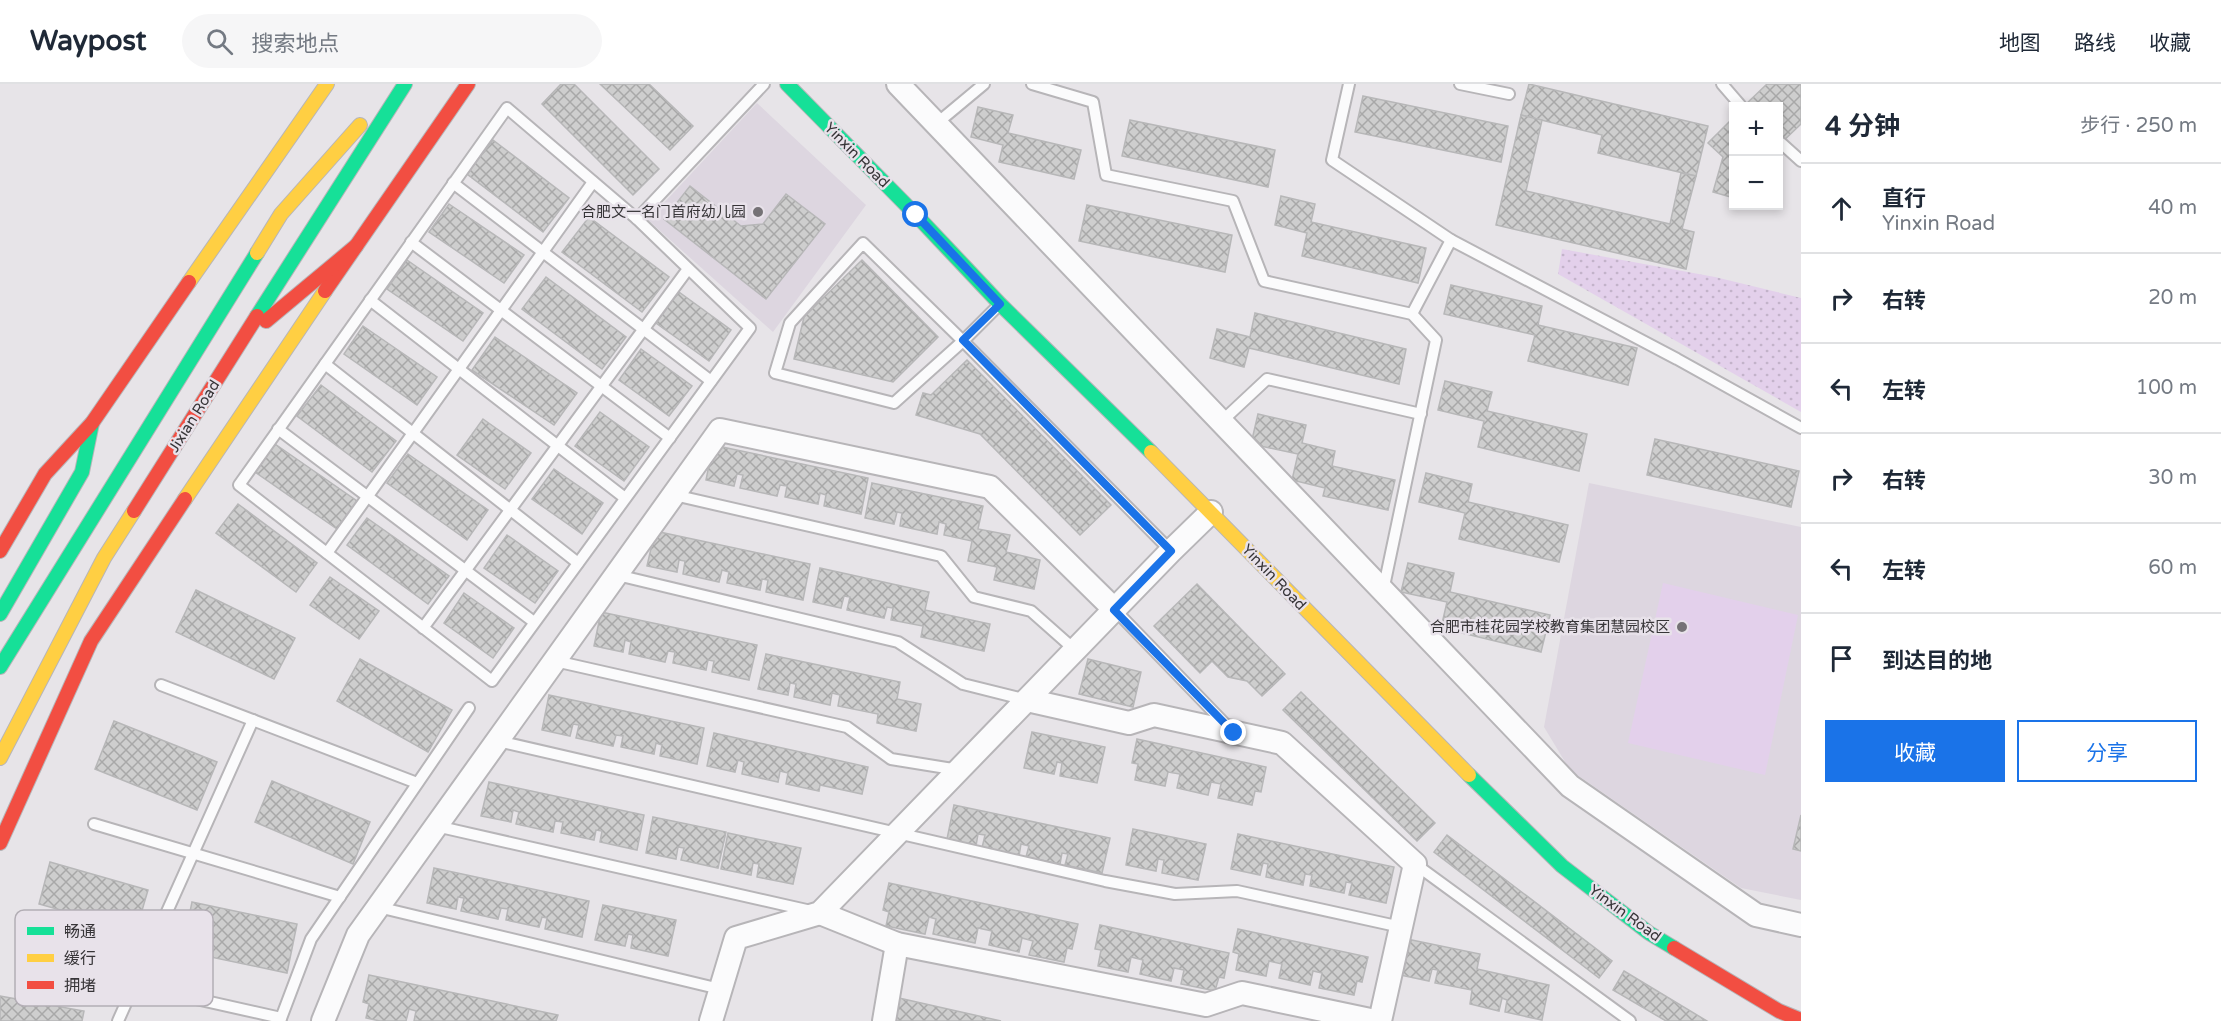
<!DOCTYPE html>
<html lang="zh">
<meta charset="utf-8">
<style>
:root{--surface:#fff;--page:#f6f6f7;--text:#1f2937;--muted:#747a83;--line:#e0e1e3;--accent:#1a73e8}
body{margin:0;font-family:"Varela Round","Noto Sans SC",sans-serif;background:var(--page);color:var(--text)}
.controls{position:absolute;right:18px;top:18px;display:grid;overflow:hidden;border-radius:0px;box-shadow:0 3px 9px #0003}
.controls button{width:54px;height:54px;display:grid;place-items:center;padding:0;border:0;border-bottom:2px solid var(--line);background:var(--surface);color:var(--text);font:30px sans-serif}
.stop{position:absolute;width:18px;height:18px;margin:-14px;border:4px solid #1a73e8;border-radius:50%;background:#fff}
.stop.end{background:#1a73e8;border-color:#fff;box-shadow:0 2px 6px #0008}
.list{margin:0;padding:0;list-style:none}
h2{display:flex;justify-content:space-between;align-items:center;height:78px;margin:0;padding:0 24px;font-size:26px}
h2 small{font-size:20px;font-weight:400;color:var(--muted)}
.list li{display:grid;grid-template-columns:39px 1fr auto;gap:18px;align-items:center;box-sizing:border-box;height:90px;padding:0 24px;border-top:2px solid var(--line)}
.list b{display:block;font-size:22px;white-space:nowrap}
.list p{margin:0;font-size:20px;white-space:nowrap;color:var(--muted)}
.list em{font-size:20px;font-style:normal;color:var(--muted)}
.actions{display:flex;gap:12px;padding:18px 24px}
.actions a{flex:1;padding:14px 0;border:2px solid var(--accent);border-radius:0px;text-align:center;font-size:21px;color:var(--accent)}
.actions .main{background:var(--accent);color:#fff}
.icon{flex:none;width:33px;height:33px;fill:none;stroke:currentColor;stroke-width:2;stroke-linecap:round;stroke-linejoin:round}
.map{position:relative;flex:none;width:1801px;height:937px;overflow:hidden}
header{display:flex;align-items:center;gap:36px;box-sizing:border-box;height:84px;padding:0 30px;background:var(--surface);border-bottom:2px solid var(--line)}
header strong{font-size:28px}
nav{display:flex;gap:33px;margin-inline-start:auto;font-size:21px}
.search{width:420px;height:54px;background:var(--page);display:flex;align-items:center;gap:15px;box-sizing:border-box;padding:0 21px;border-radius:33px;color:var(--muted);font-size:22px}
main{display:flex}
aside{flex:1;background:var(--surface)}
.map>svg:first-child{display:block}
.built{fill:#ddd6e0}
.green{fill:url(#green-dots)}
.pitch{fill:#e3d0eb}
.building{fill:url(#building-cross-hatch);stroke:#b7b7b8;stroke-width:1.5}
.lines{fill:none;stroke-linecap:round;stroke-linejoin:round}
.lane-casing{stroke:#b7b5b8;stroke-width:14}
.street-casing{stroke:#b7b5b8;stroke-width:26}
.fast-casing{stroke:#b7b5b8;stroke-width:16}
.slow-casing{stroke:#b7b5b8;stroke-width:16}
.jam-casing{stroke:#b7b5b8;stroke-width:16}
.lane{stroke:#fbfbfc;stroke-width:10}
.street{stroke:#fbfbfc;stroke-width:22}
.fast{stroke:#16e098;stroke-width:14}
.slow{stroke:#ffcf43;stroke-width:14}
.jam{stroke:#f24e42;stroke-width:14}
.route{stroke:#1a73e8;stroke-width:8}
.poi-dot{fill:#757276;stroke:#e8e2ea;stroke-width:2}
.labels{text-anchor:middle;stroke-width:5;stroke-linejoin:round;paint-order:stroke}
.street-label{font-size:15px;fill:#373538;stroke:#e8e2ea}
.poi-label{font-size:15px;fill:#373538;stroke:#e8e2ea;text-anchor:end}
.key{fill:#e8e2ea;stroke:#b3aeb5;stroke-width:1.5}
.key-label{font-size:16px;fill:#373538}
</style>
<header>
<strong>Waypost</strong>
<div class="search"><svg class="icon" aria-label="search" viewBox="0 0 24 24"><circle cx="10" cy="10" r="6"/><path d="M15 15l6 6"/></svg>搜索地点</div>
<nav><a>地图</a><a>路线</a><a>收藏</a></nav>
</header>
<main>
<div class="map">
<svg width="1801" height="937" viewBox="0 0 1801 937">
<defs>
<pattern id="green-dots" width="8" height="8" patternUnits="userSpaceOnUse" patternTransform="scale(1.5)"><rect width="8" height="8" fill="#e3d0eb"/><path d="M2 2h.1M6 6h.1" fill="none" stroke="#c3b3ca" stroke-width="1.8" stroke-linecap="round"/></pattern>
<pattern id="building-cross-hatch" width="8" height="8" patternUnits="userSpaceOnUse" patternTransform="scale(1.5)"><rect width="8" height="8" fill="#cecece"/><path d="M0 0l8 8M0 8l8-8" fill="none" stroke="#a8a8a8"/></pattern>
</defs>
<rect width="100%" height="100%" fill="#e7e4e8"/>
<!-- built -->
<g class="built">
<path d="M757 19 866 121 773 248 648 136Z"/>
<path d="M1589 399 1801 443V816L1741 804 1570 686 1544 643Z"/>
</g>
<!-- green -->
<path class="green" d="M1562 165 1715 193 1801 214V328L1558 190Z"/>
<!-- pitch -->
<path class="pitch" d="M1663 499 1798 531 1765 691 1628 659Z"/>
<!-- building -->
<g class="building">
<path d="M561 0H574L659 85 633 111 542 20Z"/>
<path d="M600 0H649L693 42 670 66Z"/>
<path d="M1529 0 1708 42 1696 92 1598 69 1602 51 1521 31Z"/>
<path d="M1767 0H1801V40L1778 62V22H1744Z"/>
<path d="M1363 12 1508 42 1501 78 1355 48Z"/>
<path d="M978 23 1013 31 1008 49 1081 66 1074 95 999 78 1003 61 971 53Z"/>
<path d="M1521 31 1542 36 1526 107 1670 140 1681 89 1696 92 1682 145 1694 148 1686 185 1496 141Z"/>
<path d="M1734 33V114L1713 108 1723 73 1708 59Z"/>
<path d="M1130 36 1275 66 1268 103 1122 72Z"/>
<path d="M493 56 569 114 543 148 467 90Z"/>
<path d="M690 102 741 142 763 140 786 110 825 140 766 215 664 135Z"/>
<path d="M1281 112 1315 120 1311 138 1426 164 1418 199 1302 172 1307 149 1275 141Z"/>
<path d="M449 120 524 171 504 199 429 148Z"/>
<path d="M1087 121 1232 151 1225 188 1079 157Z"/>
<path d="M589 133 669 193 642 228 562 168Z"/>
<path d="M407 176 483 229 463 257 387 205Z"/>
<path d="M862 176 938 253 893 298 794 275 804 233Z"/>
<path d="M546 193 626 253 602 285 522 225Z"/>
<path d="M1451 201 1542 222 1538 241 1637 264 1628 301 1528 277 1535 251 1444 230Z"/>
<path d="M679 208 731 246 709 277 656 239Z"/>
<path d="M1255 229 1406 265 1399 300 1249 264 1244 283 1210 274 1217 245 1250 253Z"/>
<path d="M363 242 437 293 417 321 344 270Z"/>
<path d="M495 253 577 309 554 341 472 286Z"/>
<path d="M641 265 692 302 669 332 619 296Z"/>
<path d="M967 276 1111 421 1080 451 980 350 916 331 923 309 931 311Z"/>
<path d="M1445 297 1492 308 1487 327 1587 350 1579 387 1478 363 1484 337 1438 326Z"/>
<path d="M321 301 396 357 372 388 297 332Z"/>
<path d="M600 328 649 363 624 397 575 362Z"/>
<path d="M1258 330 1306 341 1302 359 1335 367 1332 382 1395 396 1388 426 1323 412 1325 404 1292 396 1298 370 1251 360Z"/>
<path d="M483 335 531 369 505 405 457 371Z"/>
<path d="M1655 355 1799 387 1791 423 1647 391Z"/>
<path d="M275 360 357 417 337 445 255 388Z"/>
<path d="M713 361 868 394 861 430 824 422 826 411 820 409 818 420 785 413 787 402 780 401 777 412 740 404 743 391 737 390 734 402 706 396Z"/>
<path d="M408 370 488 426 467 456 387 399Z"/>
<path d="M554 385 603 419 582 450 532 415Z"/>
<path d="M1426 389 1472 400 1468 418 1568 441 1559 478 1459 455 1465 429 1419 418Z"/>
<path d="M872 399 983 422 978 445 1010 451 1006 468 1040 476 1034 505 994 496 997 483 968 477 972 457 944 451 946 440 939 438 937 450 900 442 902 429 897 428 894 440 865 434Z"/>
<path d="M238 420 317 479 296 508 216 449Z"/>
<path d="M367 434 449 492 428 520 347 461Z"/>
<path d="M655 447 810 480 803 516 766 508 768 496 762 495 760 506 727 499 729 488 722 486 719 498 683 490 685 477 679 476 677 488 647 482Z"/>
<path d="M507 451 558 487 535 519 484 484Z"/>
<path d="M1408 479 1454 489 1450 508 1550 531 1541 568 1441 544 1447 518 1401 508Z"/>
<path d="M820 484 929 508 925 526 990 540 984 567 921 553 923 542 891 536 893 524 887 523 884 534 847 526 850 513 844 512 841 524 813 518Z"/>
<path d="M330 493 379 527 359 555 310 521Z"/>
<path d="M1197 500 1285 590 1262 612 1247 597 1228 593 1212 577 1200 589 1154 542Z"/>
<path d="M196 506 295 554 274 595 176 548Z"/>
<path d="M464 509 514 544 493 574 444 539Z"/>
<path d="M601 528 757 561 749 596 712 588 714 577 708 576 706 586 673 579 675 568 668 567 665 578 629 570 631 558 625 556 623 568 594 562Z"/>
<path d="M766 570 900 598 897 615 921 620 916 647 877 639 878 630 838 622 840 611 832 609 830 621 794 613 796 600 790 599 788 611 758 605Z"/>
<path d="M360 575 452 626 428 668 337 617Z"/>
<path d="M1088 575 1141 588 1133 623 1079 610Z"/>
<path d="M1301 608 1435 739 1417 757 1283 626Z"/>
<path d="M549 611 704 644 697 680 660 672 662 661 656 659 654 670 621 663 623 652 616 651 613 662 576 654 579 641 573 640 570 652 542 646Z"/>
<path d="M114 637 217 678 197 726 95 685Z"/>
<path d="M1032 648 1105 663 1097 699 1060 692 1062 679 1057 678 1054 690 1024 684Z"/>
<path d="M714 649 868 683 862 710 820 701 819 707 786 700 788 689 780 687 778 698 742 690 744 678 738 676 735 688 707 682Z"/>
<path d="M1137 655 1266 683 1261 708 1255 707 1252 721 1218 714 1221 700 1211 698 1208 711 1177 704 1180 690 1168 688 1165 702 1135 696 1138 680 1132 679Z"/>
<path d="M272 697 370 738 353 780 255 738Z"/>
<path d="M489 698 644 731 637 766 600 758 602 747 596 746 594 756 561 749 563 738 555 737 553 748 516 740 519 728 513 726 511 738 481 732Z"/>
<path d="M954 721 1110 754 1102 789 1065 781 1068 770 1062 769 1060 780 1026 773 1029 762 1021 760 1019 772 982 764 985 751 978 750 976 762 947 755Z"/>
<path d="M1801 731V767L1793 765Z"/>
<path d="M653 733 726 748 718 784 681 776 684 764 678 763 676 775 646 769Z"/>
<path d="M1133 745 1206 760 1198 796 1162 789 1164 776 1158 775 1156 787 1126 781Z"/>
<path d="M728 749 801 764 793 800 757 793 759 780 753 779 751 791 721 785Z"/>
<path d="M1238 750 1394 783 1386 819 1349 811 1352 799 1346 798 1344 809 1310 802 1312 791 1305 790 1303 801 1266 793 1268 780 1263 779 1260 791 1231 785Z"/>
<path d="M1447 751 1612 877 1599 894 1434 768Z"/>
<path d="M50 778 148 806 136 847 39 820Z"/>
<path d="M434 784 589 817 582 853 545 845 547 834 542 833 539 843 506 836 508 825 501 824 498 835 461 827 464 814 458 813 456 825 427 819Z"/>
<path d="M889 799 1078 840 1072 865 1067 864 1064 878 1029 871 1033 857 1022 854 1019 868 989 861 992 847 978 844 975 859 933 850 936 835 929 833 925 850 886 842 889 828 883 826Z"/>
<path d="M192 818 297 840 287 889 182 867Z"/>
<path d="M603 821 676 836 668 872 631 864 633 851 628 850 625 862 595 856Z"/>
<path d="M1100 841 1229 869 1224 894 1219 893 1215 907 1181 900 1184 886 1174 884 1171 897 1140 890 1143 876 1131 873 1128 888 1098 882 1101 866 1095 865Z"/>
<path d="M1238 845 1368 873 1362 898 1357 897 1354 911 1319 904 1322 889 1313 887 1310 901 1279 894 1282 880 1269 877 1266 892 1236 886 1239 870 1233 868Z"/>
<path d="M1407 855 1480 870 1477 885 1549 901 1542 936 1505 928 1507 916 1502 914 1499 927 1470 920 1472 906 1435 899 1438 886 1432 885 1429 897 1400 891Z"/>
<path d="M1624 887 1707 937H1666L1613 906Z"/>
<path d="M369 891 558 931 556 937H414L416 927 409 925 406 937H380L366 934 369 920 363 918Z"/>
<path d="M0 912 84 927 82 937H0Z"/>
<path d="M899 914 1001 937H894Z"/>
</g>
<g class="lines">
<!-- lane casing -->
<g class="lane-casing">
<g id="lane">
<path d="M1032 0 1093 18 1106 91 1233 117 1264 197 1412 230 1436 256 1383 507"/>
<path d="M1349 0 1332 76 1451 156 1677 275 1801 344"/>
<path d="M1460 0 1509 10"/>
<path d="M1722 0 1741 22"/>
<path d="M507 24 637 135 750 244 492 597 239 401Z"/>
<path d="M936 40 984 0"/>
<path d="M1781 59 1801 77"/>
<path d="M453 99 711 297"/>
<path d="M637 135 764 0"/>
<path d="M411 158 670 354"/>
<path d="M370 216 625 414"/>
<path d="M997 223 963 257 863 159 790 239 775 289 894 319 963 257 1171 467"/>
<path d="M1412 230 1451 156"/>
<path d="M325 280 578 479"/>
<path d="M1221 338 1267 295 1421 330"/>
<path d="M278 345 534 538"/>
<path d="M674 411 941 472 974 513 1031 527 1075 566"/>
<path d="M327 469 593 98"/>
<path d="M617 491 898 558 963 600 1027 616"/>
<path d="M1115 526 1229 644"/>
<path d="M423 544 688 185"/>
<path d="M555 577 847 643 891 675 959 686"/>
<path d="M161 601 417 699"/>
<path d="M498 657 1105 797 1175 810 1237 807 1401 843"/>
<path d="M94 740 340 813"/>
<path d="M436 742 811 827"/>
<path d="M1415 780 1630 937"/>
<path d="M378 823 720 905"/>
<path d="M36 879 281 934"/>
<path d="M118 937 253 636"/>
<path d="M280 937 311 855 469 624"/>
</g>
</g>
<!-- street casing -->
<g class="street-casing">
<g id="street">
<path d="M898 0 1570 702 1756 831 1801 841"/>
<path d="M1027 616 1129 639 1154 631 1282 659 1415 780 1380 937"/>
<path d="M820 829 897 860 1206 921 1242 909 1375 937"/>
<path d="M323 937 358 851 720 346 990 403 1115 526"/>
<path d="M711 937 736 854 820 829 1171 467 1211 428"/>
<path d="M884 937 897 860"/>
</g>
</g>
<!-- fast casing -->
<g class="fast-casing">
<g id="fast">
<path d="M787 0 916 131 1000 220 1151 368"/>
<path d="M257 232 405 0"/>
<path d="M0 530 82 388 92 339"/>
<path d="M0 583 257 169"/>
<path d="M1469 691 1562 782 1649 849 1674 864"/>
</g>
</g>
<!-- slow casing -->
<g class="slow-casing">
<g id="slow">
<path d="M257 169 281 130 360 41"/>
<path d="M189 198 327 0"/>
<path d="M1151 368 1469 691"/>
<path d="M185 415 325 207"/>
<path d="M0 674 104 474 134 427"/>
</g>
</g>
<!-- jam casing -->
<g class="jam-casing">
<g id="jam">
<path d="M325 207 468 0"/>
<path d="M266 237 356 162"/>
<path d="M134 427 257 232"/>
<path d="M0 467 45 390 92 339 189 198"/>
<path d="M0 759 91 557 185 415"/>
<path d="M1674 864 1779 927 1801 936"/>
</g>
</g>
<!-- lane -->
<use href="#lane" class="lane"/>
<!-- street -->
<use href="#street" class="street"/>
<!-- fast -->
<use href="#fast" class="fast"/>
<!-- slow -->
<use href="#slow" class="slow"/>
<!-- jam -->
<use href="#jam" class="jam"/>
</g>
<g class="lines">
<!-- route -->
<path class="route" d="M916 131 1000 220 963 256 1171 467 1114 526 1234 649"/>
</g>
<!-- markers -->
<g class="poi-dot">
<circle cx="758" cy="128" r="6"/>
<circle cx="1682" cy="543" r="6"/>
</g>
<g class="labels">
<!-- street labels -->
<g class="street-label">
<text transform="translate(857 71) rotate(45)" y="5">Yinxin Road</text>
<text transform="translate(194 332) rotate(-58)" y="5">Jixian Road</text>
<text transform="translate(1274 493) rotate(46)" y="5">Yinxin Road</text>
<text transform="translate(1625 829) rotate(36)" y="5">Yinxin Road</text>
</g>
<!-- poi labels -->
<g class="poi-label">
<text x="746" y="133">合肥文一名门首府幼儿园</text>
<text x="1670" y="548">合肥市桂花园学校教育集团慧园校区</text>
</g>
</g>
<!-- legend -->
<rect x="15" y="826" width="198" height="96" rx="9" class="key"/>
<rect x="27" y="843" width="27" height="8" fill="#16e098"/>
<rect x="27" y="870" width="27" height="8" fill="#ffcf43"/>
<rect x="27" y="897" width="27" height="8" fill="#f24e42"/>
<g class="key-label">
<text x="64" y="853">畅通</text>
<text x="64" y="880">缓行</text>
<text x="64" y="907">拥堵</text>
</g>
</svg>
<div class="controls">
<button>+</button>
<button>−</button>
</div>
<div class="stop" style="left:916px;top:131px"></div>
<div class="stop end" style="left:1234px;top:649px"></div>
</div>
<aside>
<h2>4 分钟<small>步行 · 250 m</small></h2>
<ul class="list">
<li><svg class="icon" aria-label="ahead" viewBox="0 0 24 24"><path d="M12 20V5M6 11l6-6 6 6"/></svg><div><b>直行</b><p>Yinxin Road</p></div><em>40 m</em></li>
<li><svg class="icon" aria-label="right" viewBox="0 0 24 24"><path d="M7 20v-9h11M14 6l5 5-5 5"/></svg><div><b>右转</b></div><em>20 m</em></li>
<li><svg class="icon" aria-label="left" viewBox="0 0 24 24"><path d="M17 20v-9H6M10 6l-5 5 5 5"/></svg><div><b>左转</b></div><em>100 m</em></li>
<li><svg class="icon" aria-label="right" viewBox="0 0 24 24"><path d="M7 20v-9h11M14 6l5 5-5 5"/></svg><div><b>右转</b></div><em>30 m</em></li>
<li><svg class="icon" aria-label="left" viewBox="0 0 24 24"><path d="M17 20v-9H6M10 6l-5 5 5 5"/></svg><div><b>左转</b></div><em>60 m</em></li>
<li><svg class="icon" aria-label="arrive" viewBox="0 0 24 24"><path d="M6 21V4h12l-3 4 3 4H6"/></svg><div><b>到达目的地</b></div></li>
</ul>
<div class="actions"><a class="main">收藏</a><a>分享</a></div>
</aside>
</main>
